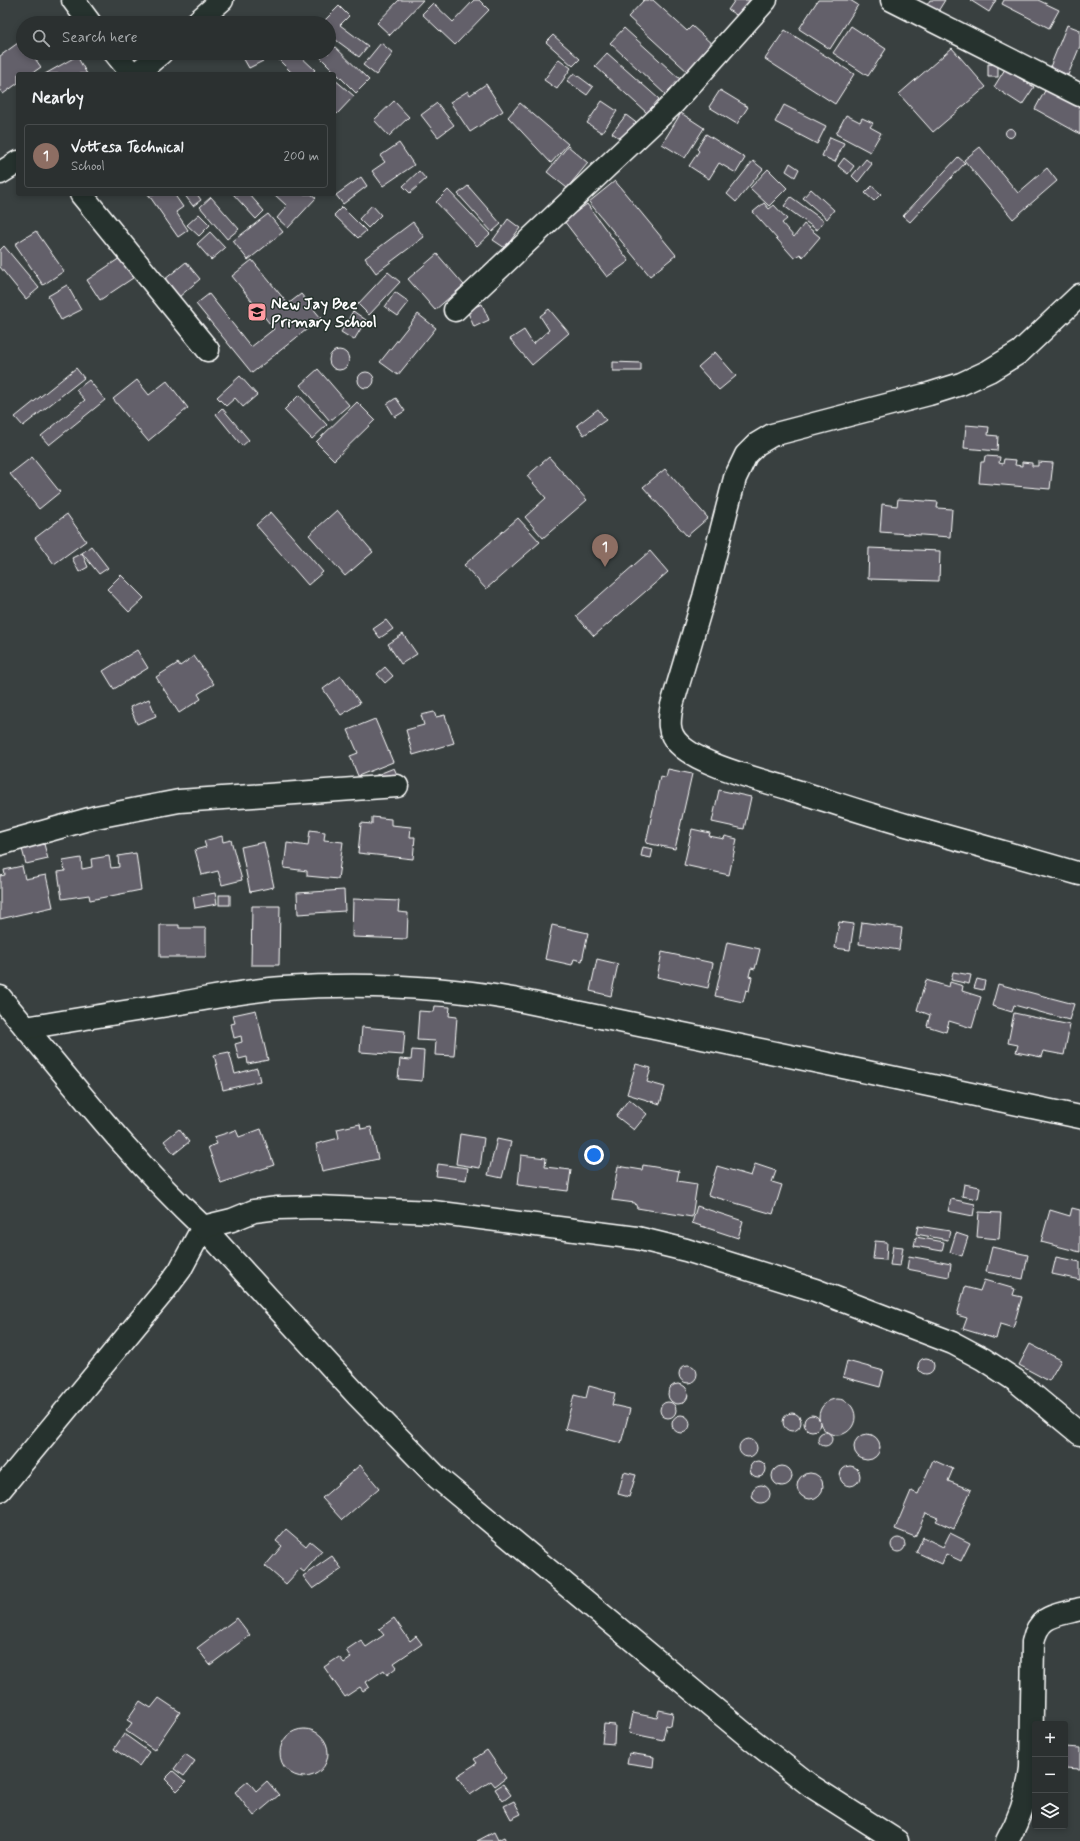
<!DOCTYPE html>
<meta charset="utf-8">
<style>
:root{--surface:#2b3030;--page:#333838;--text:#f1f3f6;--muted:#a6a9ab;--line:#474b4c;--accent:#ff9aa2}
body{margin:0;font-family:Mynerve,sans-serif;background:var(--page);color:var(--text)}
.controls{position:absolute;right:12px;bottom:12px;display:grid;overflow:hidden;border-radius:4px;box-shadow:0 2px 6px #0003}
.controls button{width:36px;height:36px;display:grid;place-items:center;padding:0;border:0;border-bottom:1px solid var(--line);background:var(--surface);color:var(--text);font:20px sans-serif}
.you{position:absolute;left:594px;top:1155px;width:14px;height:14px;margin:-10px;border:3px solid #fff;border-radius:50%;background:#1a73e8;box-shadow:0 0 0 6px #1a73e833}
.badge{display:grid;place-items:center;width:26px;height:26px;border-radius:50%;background:var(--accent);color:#fff;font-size:13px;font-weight:700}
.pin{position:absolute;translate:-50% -33px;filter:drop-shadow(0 1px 2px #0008)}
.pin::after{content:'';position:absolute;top:21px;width:14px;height:12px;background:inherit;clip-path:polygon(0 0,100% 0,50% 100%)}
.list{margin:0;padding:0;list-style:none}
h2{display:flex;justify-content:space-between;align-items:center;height:52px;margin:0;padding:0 16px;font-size:17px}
h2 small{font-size:13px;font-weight:400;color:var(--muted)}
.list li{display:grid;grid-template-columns:26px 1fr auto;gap:12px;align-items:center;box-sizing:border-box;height:64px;margin:0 8px 8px;padding:0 8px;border:1px solid var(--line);border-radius:4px}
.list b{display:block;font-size:15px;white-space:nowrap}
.list p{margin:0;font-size:13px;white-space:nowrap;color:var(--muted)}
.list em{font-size:13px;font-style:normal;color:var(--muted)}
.icon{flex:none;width:22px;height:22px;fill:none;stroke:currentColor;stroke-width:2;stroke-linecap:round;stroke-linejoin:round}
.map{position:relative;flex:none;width:1080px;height:1841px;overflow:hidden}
.search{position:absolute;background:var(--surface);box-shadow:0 2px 6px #0003;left:16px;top:16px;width:320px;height:44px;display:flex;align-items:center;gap:10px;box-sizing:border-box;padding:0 14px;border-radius:22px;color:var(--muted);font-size:15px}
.panel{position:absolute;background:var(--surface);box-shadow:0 2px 6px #0003;left:16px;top:72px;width:320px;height:124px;border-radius:4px}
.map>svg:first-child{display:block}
.building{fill:#64606b;stroke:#fff}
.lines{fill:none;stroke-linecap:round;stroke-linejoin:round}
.minor-casing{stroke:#fff;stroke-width:25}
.major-casing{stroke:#fff;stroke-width:25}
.minor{stroke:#26332d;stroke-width:22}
.major{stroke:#26332d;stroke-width:22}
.labels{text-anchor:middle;stroke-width:3;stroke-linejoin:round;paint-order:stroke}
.poi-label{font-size:16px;font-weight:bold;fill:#fff;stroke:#26332d;text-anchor:start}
</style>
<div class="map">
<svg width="1080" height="1841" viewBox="0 0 1080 1841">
<rect width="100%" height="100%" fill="#394040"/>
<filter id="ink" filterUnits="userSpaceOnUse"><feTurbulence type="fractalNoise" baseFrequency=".025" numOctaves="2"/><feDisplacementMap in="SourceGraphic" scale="8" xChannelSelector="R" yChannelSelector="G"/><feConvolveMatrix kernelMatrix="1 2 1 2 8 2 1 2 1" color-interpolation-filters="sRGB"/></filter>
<g filter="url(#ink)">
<!-- building -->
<g class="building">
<path d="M399 0H423L390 35 377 23Z"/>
<path d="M474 0H479L489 10 455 45 422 14 433 3 453 22Z"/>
<path d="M644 0H653L687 31 692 26 714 46 689 73 628 17Z"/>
<path d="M735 0H755L743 19 728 10Z"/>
<path d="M818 0H850L858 5 830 49 799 29Z"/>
<path d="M930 0H945L935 16 924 10Z"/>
<path d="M970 0H996L989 12Z"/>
<path d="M1004 0H1038L1059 10 1049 28 1002 4Z"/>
<path d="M339 6 349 16 340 25 368 46 359 57 329 35V23H322Z"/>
<path d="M1067 25 1080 30V46L1068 75 1050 67Z"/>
<path d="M851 26 886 49 868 76 833 53Z"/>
<path d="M624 28 681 80 667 96 610 43Z"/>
<path d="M785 30 854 74 835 104 765 59Z"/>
<path d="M553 35 580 59 573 66 546 42Z"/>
<path d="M22 40 23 53H31L41 67 31 74H18V83L3 94 0 90V56Z"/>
<path d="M329 41 369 80 356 93 316 53H329Z"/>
<path d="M381 43 393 53 376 75 363 65Z"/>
<path d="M952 48 986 87 933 132 899 94Z"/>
<path d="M244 53H259L263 61 249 68 241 54Z"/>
<path d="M286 53H297L315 70 311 74H293L279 60Z"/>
<path d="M607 53 659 99 647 113 595 66Z"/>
<path d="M77 56 87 74H45Z"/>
<path d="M559 59 571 68 557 89 544 80Z"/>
<path d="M988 64 998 65V77H988Z"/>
<path d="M1005 69 1034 87 1022 105 994 87Z"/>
<path d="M574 73 593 87 587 95 567 81Z"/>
<path d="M334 79 354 96 337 114 334 111Z"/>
<path d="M486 84 503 111 470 132 450 102 468 91 470 95Z"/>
<path d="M1047 87 1080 105V134L1035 109Z"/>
<path d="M720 90 748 107 737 124 709 107Z"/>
<path d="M394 101 409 117 389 136 374 120Z"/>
<path d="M602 101 617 111 602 133 587 123Z"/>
<path d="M437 103 454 125 438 137 421 115Z"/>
<path d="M520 103 568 144 551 163 508 117Z"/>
<path d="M784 105 826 126 817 144 775 122Z"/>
<path d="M681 113 704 128 685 158 662 144Z"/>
<path d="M626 115 639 125 625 142 612 133Z"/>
<path d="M846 115 860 122 862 118 873 123 870 127 881 133 870 152 836 134Z"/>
<circle cx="1010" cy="133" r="4.5"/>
<path d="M706 134 745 158 736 173 719 163 709 179 689 166 699 151 697 149Z"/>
<path d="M830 137 844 143 835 162 822 156Z"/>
<path d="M399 143 414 165 383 186 372 171 385 162 380 156Z"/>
<path d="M568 146 588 163 567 188 547 172Z"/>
<path d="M980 147 1018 193 1047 168 1057 181 1013 219 964 160Z"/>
<path d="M958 157 965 163 910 222 903 216Z"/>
<path d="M844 158 854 166 848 174 838 166Z"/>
<path d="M866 159 872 164 858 182 852 176Z"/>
<path d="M753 161 763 169 736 202 727 194Z"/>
<path d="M790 163 799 169 795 177 786 171Z"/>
<path d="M768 169 787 188 769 206 750 188Z"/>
<path d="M419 171 426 179 410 193 403 186Z"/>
<path d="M361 177 367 186 343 204 336 195Z"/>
<path d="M615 181 676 255 650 276 589 202Z"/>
<path d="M468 186 501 224 492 232 458 194Z"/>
<path d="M872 186 881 194 874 201 865 193Z"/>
<path d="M811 189 834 210 827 219 803 198Z"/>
<path d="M448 190 490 234 477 246 436 202Z"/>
<path d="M148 194H174L183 207 176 212 188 230 178 237Z"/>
<path d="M184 194H197L201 200 193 206Z"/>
<path d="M233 194H249L264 211 256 219Z"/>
<path d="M274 194H311L316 198 288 228 277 218 287 206Z"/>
<path d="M211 197 239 229 227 239 200 207Z"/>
<path d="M791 197 824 221 817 230 784 206Z"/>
<path d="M764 203 769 209 774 205 787 219 782 223 794 237 804 224 820 237 803 257 800 254 794 258 753 212Z"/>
<path d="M587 204 629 261 607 277 564 221Z"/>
<path d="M372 205 381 215 368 228 359 219Z"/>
<path d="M342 207 366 231 358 238 334 215Z"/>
<path d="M199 214 210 225 199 236 187 225Z"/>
<path d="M268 214 283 232 248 260 233 241Z"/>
<path d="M508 219 520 228 505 248 493 240Z"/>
<path d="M413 222 424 237 376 273 365 258Z"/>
<path d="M36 231 64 271 43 285 15 244Z"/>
<path d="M210 232 225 248 211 260 197 244Z"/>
<path d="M4 246 39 288 26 299 0 267V250Z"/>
<path d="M437 254 464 285 435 310 408 279Z"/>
<path d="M120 258 133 278 100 300 87 280Z"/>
<path d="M252 260 288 304 301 294 321 318 252 373 196 304 209 294 251 347 274 329 232 276Z"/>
<path d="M186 262 200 279 179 297 164 280Z"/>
<path d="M388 272 400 282 369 315 358 304Z"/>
<path d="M67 285 81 310 61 320 48 296Z"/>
<path d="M395 292 409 302 398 316 385 307Z"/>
<path d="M482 304 489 320 474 327 467 310Z"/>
<path d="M549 309 569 333 532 365 510 339 524 330 533 344 549 330 540 316Z"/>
<path d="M353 311 366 320 354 340 341 332Z"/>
<path d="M418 314 436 328 398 375 380 362Z"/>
<circle cx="339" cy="360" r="10"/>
<path d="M715 352 736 376 719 390 698 367Z"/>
<path d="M613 362 641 363V371H613Z"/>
<path d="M76 368 84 378 23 426 15 417Z"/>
<path d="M318 369 349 405 330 421 300 385Z"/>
<circle cx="366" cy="380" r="8"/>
<path d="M240 376 257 395 243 407 235 398 226 406 217 397Z"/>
<path d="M89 380 105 400 49 445 41 436 85 400 76 390Z"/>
<path d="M137 380 149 395 167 381 188 408 148 441 113 399Z"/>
<path d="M299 395 327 425 312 439 284 410Z"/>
<path d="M396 398 405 411 395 417 387 404Z"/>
<path d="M357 402 375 420 334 460 316 442Z"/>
<path d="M222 408 249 440 242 446 216 414Z"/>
<path d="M598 409 606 420 584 435 577 425Z"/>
<path d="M966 425 989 427 988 435 998 436 997 451 964 448Z"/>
<path d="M985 456 1000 457 999 463 1003 464 1004 459 1016 460 1015 465 1022 466V462L1032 463V466H1038V462L1053 463 1050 489 979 483 981 462H984Z"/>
<path d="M32 457 60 492 39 509 10 474Z"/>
<path d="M549 457 587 500 543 538 525 517 546 498 527 476Z"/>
<path d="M665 469 708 518 687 536 643 487Z"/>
<path d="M898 499 938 502 937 508 952 509 950 537 880 532 882 504 897 506Z"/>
<path d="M337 510 373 552 345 576 309 535Z"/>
<path d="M271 512 323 572 308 585 256 525Z"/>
<path d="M67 514 86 541 54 564 35 538Z"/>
<path d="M518 518 540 542 486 589 464 565Z"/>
<path d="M91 546 108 568 99 574 82 553Z"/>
<path d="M869 548 940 551 939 581 868 579Z"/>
<path d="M650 551 668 572 594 636 576 616Z"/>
<path d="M82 553 88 567 79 572 72 558Z"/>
<path d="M121 575 144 598 129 612 107 589Z"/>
<path d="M386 620 393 629 380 638 373 629Z"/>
<path d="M403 634 417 654 401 664 388 644Z"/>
<path d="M137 650 148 668 114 689 103 671Z"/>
<path d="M194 656 214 684 198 694 201 699 179 713 156 677 178 663 180 666Z"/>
<path d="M385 667 393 676 385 683 377 674Z"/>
<path d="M341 676 360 703 341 715 323 689Z"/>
<path d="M149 699 156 716 137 724 130 707Z"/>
<path d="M434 712 436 717 445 715 454 743 413 755 406 730 424 725 421 715Z"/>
<path d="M375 719 393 762 358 776 350 756 358 753 348 730Z"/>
<path d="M394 768 399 779 379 787 374 776Z"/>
<path d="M668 769 692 774 675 849 646 843 660 776 666 777Z"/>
<path d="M719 790 751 797 744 829 712 822Z"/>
<path d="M372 817 391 819V825L411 827 410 837H415L413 859 358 853 361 823 372 824Z"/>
<path d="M692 829 710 833 709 836 724 839 725 836 737 839 729 875 684 865Z"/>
<path d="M310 830 325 832 324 840 343 842 338 879 307 876V871L284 868 287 843 308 846Z"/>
<path d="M222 836 223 842 231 840 242 880 222 885 218 871 202 875 195 850 206 847 204 841Z"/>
<path d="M264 842 274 887 250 892 241 847Z"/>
<path d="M44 844 48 859 26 864 22 849Z"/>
<path d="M643 847 653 849 651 858 641 856Z"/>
<path d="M136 853 141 890 90 900 89 895 62 899 58 872 65 871 63 861 81 858 82 869 92 867 91 859 109 856 111 868 119 867 118 856Z"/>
<path d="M22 866 25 879 46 875 53 907 0 919V876L5 875 4 870Z"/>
<path d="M344 890 345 911 298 914 297 893Z"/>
<path d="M215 893 217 904 195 908 193 897Z"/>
<rect x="219" y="895" width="11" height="10"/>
<path d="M353 899 399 901 398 912 408 913 407 939 352 937Z"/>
<path d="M252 906H280L279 965H251Z"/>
<path d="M839 922 854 924 850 950 835 948Z"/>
<path d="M862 922 902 928 899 950 859 944Z"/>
<path d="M160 925H179V928H206V957H160Z"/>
<path d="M552 925 588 933 582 961 574 959 572 965 545 959Z"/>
<path d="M727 942 760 949 755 969 751 968 749 976 752 977 749 991 746 990 743 1002 715 996Z"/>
<path d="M662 952 713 963 708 988 657 977Z"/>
<path d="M597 959 618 964 611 996 590 991Z"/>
<path d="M953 972 971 975 969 984 951 980Z"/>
<path d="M977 979 985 981 983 990 974 988Z"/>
<path d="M926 980 949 987 950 982 963 986 962 991 981 997 972 1028 949 1021 946 1032 927 1026 930 1015 917 1010Z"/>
<path d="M998 984 1074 1004 1069 1020 1014 1005 1012 1012 992 1006Z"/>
<path d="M435 1006 450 1007 449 1016 457 1017 454 1056 435 1055 436 1041 417 1040 419 1011 434 1012Z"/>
<path d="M256 1010 268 1060 248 1064 247 1057 239 1059 235 1044 242 1042 241 1036 234 1038 231 1024 235 1023 233 1015Z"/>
<path d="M1014 1013 1070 1025 1064 1055 1043 1051 1041 1057 1016 1052 1018 1045 1008 1043Z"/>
<path d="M362 1027 405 1031 403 1055 360 1052Z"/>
<path d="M412 1050 424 1051 422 1081 398 1079 400 1059 411 1060Z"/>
<path d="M229 1052 235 1074 257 1068 260 1081 223 1090 214 1055Z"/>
<path d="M636 1064 651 1068 647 1082 665 1087 660 1104 627 1094Z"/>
<path d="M629 1099 647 1114 634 1130 616 1116Z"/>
<path d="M360 1124 361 1129 371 1127 378 1159 322 1171 316 1144 339 1138 337 1129Z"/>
<path d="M179 1129 189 1142 174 1154 164 1141Z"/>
<path d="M261 1129 274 1165 221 1183 208 1147 217 1144 214 1137 236 1130 239 1137Z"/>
<path d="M460 1134 484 1138 480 1168 456 1164Z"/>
<path d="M497 1139 511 1142 502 1178 488 1175Z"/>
<path d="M521 1155 546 1158 545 1167 571 1170 568 1191 518 1185Z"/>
<path d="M438 1164 468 1168 466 1180 436 1176Z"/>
<path d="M755 1164 776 1171 772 1182 782 1185 773 1214 708 1195 717 1166 751 1176Z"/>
<path d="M643 1165 679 1171 677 1181 697 1184 692 1217 637 1208 635 1203 612 1200 618 1166 642 1170Z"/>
<path d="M964 1184 980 1187 978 1199 962 1196Z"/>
<path d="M951 1199 975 1204 973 1216 948 1211Z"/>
<path d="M697 1206 743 1221 738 1238 692 1223Z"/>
<path d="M1072 1208 1080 1210V1252L1041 1242 1050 1210 1070 1216Z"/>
<path d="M979 1212 1001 1213 999 1239 977 1237Z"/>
<path d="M918 1226 950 1231 948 1240 916 1234Z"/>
<path d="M956 1233 968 1237 962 1256 950 1252Z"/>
<path d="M916 1237 944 1242 942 1251 914 1246Z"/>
<path d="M875 1241 887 1242 886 1260 873 1259Z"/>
<path d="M893 1246 903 1247 900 1266 890 1265Z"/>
<path d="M992 1247 1028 1255 1023 1279 986 1272Z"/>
<path d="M909 1256 951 1264 949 1277 907 1269Z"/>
<path d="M1056 1257 1080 1262V1280L1052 1274Z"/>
<path d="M984 1280 1015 1289 1013 1295 1022 1297 1013 1328 1000 1324 996 1339 963 1329 967 1318 957 1315 965 1287 980 1291Z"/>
<path d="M1030 1344 1061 1360 1049 1381 1019 1365Z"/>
<circle cx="926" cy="1366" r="8"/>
<path d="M847 1361 884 1371 880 1387 843 1377Z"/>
<circle cx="688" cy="1374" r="9"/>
<circle cx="678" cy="1394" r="10"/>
<path d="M589 1386 615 1393 612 1405 630 1409 621 1443 565 1429 574 1395 586 1398Z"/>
<circle cx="837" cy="1417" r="18"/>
<circle cx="668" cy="1410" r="8"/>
<circle cx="792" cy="1422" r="9"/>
<circle cx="681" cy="1424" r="9"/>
<circle cx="812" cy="1423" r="8"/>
<circle cx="825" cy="1439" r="7"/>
<circle cx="867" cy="1447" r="13"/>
<circle cx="748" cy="1448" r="9"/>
<path d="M933 1460 953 1469 948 1481 971 1490 954 1529 936 1521 938 1518 926 1513 915 1537 895 1529 911 1491 918 1494Z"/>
<circle cx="758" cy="1469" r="8"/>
<path d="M360 1465 379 1488 342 1520 322 1498Z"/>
<circle cx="850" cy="1476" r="10"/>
<circle cx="782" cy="1476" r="10"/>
<path d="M624 1472 636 1475 629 1497 618 1494Z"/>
<circle cx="810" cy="1486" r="13"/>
<circle cx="761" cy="1494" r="9"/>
<path d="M286 1529 306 1546 310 1541 322 1551 304 1572 300 1569 286 1584 265 1566 282 1546 276 1541Z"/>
<path d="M950 1533 970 1543 961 1561 946 1554 942 1564 916 1552 923 1537 943 1547Z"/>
<circle cx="898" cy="1545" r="7"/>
<path d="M332 1556 342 1569 313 1589 303 1576Z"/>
<path d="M237 1618 250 1635 210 1665 197 1648Z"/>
<path d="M394 1618 410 1641 416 1636 422 1644 394 1663 397 1667 387 1675 384 1670 366 1682 369 1687 363 1691 360 1687 345 1697 324 1667 339 1657 344 1663 351 1658 346 1650 361 1640 366 1647 384 1635 379 1629Z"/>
<path d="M159 1698 180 1712 154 1750 126 1731 132 1723 127 1720 140 1701 151 1708Z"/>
<path d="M659 1710 673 1713 671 1726 666 1725 663 1740 629 1733 633 1713 657 1718Z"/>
<path d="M604 1724 615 1725 614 1744 602 1743Z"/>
<circle cx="304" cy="1753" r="24"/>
<path d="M124 1734 149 1752 139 1766 114 1749Z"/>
<path d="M1065 1747 1080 1748V1769L1065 1768Z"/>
<path d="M487 1750 506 1778 495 1786 491 1781 470 1795 457 1776 477 1763 474 1759Z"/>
<path d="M629 1753 654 1757 653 1767 627 1763Z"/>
<path d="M185 1754 195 1761 184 1776 174 1769Z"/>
<path d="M173 1771 186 1782 177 1791 165 1779Z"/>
<path d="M248 1781 256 1791 267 1781 279 1795 254 1816 235 1792Z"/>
<path d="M503 1784 511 1795 503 1801 495 1789Z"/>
<path d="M514 1801 521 1814 511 1819 504 1806Z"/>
<path d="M494 1832 498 1840 504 1837 506 1841H477Z"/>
</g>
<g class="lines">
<!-- minor casing -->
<g class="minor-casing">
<g id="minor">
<path d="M73 0 90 23"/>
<path d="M892 0 1080 95"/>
<path d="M115 53 132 74"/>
<path d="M81 194 208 350"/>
<path d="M1080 295 1020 352 989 371 961 384 929 394 772 435 757 444 746 455 735 478 704 597 672 705C669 720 667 733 679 744 699 765 762 780 790 789 829 801 867 814 906 825 964 841 1022 857 1080 874"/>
<path d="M455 310 674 103 766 0"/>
<path d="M0 844 96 817 179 801 397 786"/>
<path d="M0 997C66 1075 128 1157 203 1227L180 1270 165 1290 0 1490"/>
<path d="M26 1028C78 1019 130 1011 181 1003 215 997 249 990 283 988 361 983 437 986 513 999L867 1072 1080 1117"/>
<path d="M203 1227 358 1396 438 1478 751 1739 811 1786 897 1841"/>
<path d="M203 1227 232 1220 254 1211 278 1208 317 1207 433 1212 637 1238 686 1250 815 1290 953 1343 983 1359 1015 1380 1080 1434"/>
<path d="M1007 1841C1020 1818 1028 1794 1031 1768L1033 1642C1039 1614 1056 1616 1080 1609"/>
</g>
</g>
<!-- major casing -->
<g class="major-casing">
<g id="major">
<path d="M196 23 222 0"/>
<path d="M136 74 161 53"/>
<path d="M0 173 18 162"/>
</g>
</g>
<!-- minor -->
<use href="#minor" class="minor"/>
<!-- major -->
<use href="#major" class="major"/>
</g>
</g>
<!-- icons -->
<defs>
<g id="school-square" transform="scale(1)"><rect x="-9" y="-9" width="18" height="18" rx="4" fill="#ff9aa2" stroke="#26332d"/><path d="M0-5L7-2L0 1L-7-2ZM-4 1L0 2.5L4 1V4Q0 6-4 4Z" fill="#111"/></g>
</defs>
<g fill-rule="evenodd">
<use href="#school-square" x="257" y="312"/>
</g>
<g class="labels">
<!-- poi labels -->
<g class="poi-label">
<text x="271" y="309">New Jay Bee<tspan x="271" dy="18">Primary School</tspan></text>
</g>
</g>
</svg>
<div class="controls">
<button>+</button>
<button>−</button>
<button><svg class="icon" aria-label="layers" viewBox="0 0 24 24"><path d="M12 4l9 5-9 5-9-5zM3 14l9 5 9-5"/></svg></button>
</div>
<div class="you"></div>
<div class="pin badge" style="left:605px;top:567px;background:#8d6e63">1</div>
<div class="search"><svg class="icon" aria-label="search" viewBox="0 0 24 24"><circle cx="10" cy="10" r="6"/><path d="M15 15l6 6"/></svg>Search here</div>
<section class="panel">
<h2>Nearby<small></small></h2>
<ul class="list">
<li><span class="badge" style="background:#8d6e63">1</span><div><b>Vottesa Technical</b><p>School</p></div><em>200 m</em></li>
</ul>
</section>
</div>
